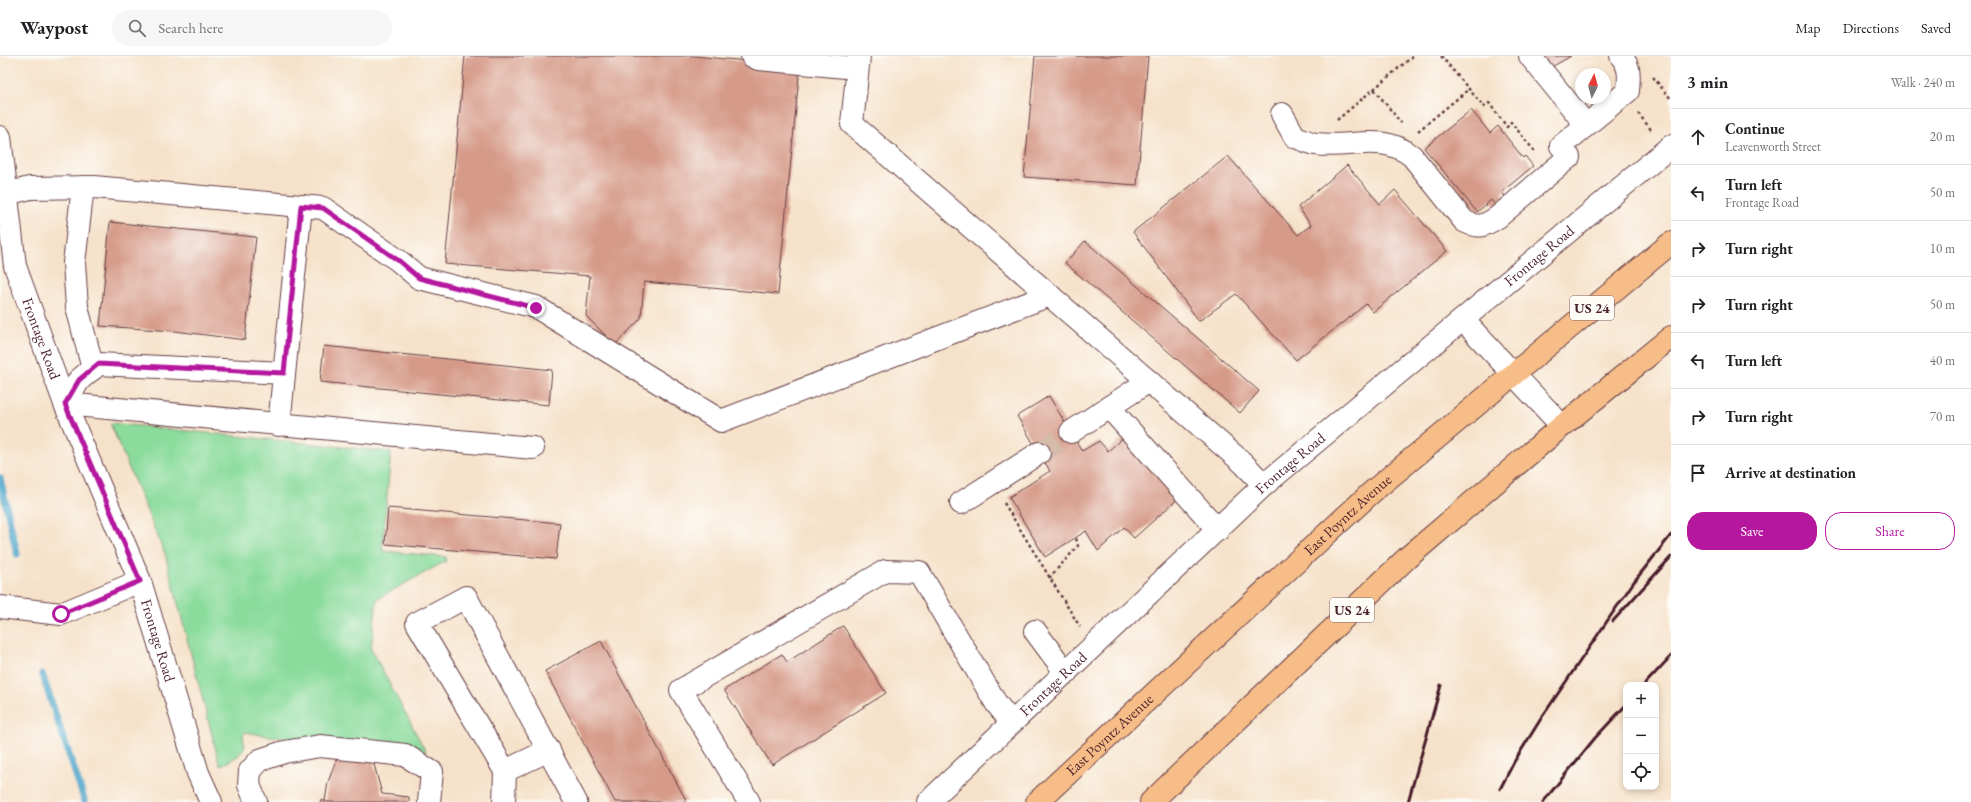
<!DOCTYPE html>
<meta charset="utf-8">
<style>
:root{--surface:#fff;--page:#f6f6f6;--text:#202124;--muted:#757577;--line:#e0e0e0;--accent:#b5179e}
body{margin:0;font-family:"EB Garamond",serif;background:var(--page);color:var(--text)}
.controls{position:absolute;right:12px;bottom:12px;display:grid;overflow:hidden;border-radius:8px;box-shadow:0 2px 6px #0003}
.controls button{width:36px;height:36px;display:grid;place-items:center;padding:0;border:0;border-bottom:1px solid var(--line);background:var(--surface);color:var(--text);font:20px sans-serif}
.compass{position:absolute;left:1575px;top:12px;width:36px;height:36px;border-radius:50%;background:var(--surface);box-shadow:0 2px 6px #0003;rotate:6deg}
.stop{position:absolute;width:12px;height:12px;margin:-9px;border:3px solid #b5179e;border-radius:50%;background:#fff}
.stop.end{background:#b5179e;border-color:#fff;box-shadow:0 1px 4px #0008}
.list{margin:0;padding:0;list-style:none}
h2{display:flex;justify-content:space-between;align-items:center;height:52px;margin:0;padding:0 16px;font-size:17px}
h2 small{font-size:13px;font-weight:400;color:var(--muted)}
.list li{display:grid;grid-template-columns:26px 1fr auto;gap:12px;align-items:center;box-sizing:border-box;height:56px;padding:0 16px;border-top:1px solid var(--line)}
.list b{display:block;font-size:15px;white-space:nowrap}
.list p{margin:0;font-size:13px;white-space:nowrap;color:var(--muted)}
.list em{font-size:13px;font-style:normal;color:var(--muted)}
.actions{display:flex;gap:8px;padding:12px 16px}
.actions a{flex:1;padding:9px 0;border:1px solid var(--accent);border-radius:16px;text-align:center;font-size:14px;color:var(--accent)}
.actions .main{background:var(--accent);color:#fff}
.icon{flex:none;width:22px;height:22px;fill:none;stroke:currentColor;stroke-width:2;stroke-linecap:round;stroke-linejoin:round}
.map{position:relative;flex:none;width:1671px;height:746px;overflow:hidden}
header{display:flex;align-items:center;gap:24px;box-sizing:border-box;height:56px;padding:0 20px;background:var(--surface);border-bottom:1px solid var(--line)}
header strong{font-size:19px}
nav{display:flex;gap:22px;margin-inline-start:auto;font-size:14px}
.search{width:280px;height:36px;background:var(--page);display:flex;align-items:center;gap:10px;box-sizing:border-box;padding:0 14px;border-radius:22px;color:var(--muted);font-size:15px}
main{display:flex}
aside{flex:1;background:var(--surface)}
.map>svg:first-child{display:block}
.green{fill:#8adb9c;stroke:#6a7d64}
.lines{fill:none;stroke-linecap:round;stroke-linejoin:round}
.stream{stroke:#4ca4c9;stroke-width:7}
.building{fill:#d69a88}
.minor-tunnel{stroke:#d4bbaa;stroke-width:22;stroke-dasharray:22 11;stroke-linecap:butt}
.minor-casing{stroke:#643c43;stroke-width:24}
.highway-casing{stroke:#643c43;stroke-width:24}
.path{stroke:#643c43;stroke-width:2.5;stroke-dasharray:3 3;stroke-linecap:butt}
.minor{stroke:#fff;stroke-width:22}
.highway{stroke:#f7bd88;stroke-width:22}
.rail{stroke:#4a1f2b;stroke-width:3}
.route{stroke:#b5179e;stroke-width:5}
.labels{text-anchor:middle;stroke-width:3;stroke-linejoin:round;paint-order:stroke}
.shield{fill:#fdfcf7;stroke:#806168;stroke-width:1}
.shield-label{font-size:14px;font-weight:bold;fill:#4a1f2b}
.street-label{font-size:15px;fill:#4a1f2b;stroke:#fdfcf7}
</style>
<header>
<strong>Waypost</strong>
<div class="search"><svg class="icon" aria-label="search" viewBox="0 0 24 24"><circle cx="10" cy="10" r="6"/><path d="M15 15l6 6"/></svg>Search here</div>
<nav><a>Map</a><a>Directions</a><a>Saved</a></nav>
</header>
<main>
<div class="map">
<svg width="1671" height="746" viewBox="0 0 1671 746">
<rect width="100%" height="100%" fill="#fdfcf7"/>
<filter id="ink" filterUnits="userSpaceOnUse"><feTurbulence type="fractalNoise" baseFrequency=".025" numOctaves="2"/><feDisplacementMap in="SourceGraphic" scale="8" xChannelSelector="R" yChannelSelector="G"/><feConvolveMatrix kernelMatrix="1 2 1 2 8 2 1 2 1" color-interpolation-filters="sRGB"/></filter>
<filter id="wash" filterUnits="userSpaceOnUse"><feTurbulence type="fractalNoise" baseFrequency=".012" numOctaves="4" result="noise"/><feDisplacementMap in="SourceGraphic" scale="16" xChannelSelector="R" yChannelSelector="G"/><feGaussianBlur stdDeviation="0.9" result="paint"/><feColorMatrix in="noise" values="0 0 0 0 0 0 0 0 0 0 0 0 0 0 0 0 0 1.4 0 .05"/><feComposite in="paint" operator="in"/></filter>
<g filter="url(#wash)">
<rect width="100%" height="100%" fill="#f6e2ca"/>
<!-- green -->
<path class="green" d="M110 367 391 396 382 495 446 501V505L377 543 371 593 426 696 269 680 245 676 243 680 245 691 238 700 220 710 165 498Z"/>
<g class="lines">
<!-- stream -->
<g class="stream">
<path d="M0 422 17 498"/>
<path d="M42 618 85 746"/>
</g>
</g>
<g id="blocks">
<!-- building -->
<g class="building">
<path d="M465 0H694L800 10 778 238 644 226 641 262 615 289 586 260 590 220 445 208Z"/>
<path d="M1035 0H1148L1137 129 1024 121Z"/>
<path d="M1537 0H1571L1548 13Z"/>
<path d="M1471 54 1490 77 1498 70 1523 102 1525 100 1533 110 1502 136 1506 142 1496 150 1491 144 1477 156 1424 92Z"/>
<path d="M1228 100 1298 179 1311 169 1298 151 1347 109 1380 148 1395 134 1447 195 1373 256 1366 248 1296 304 1236 238 1199 265 1133 176Z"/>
<path d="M110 166 256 181 245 284 175 275 100 270Z"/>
<path d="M1085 185 1259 335 1240 357 1065 207Z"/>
<path d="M324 290 552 314 549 349 320 326Z"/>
<path d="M1049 340 1082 395 1099 385 1108 395 1127 378 1182 439 1134 482 1124 471 1098 495 1086 475 1045 501 1009 441 1050 415 1017 360Z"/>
<path d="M388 452 560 467 556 503 385 488Z"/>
<path d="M843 570 886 637 772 709 724 634 782 598 787 606Z"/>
<path d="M601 585 687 746H615L545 615Z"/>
<path d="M343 694 371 697 382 738 409 741V746H320L321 743 325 745 328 726 335 707Z"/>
</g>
</g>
</g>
<g filter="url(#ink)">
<use href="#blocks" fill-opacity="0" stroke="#643c43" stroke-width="1"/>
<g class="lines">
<!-- minor-tunnel -->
<path class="minor-tunnel" d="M1039 397 1071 376"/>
<!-- minor casing -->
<g class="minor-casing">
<g id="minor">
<path d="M752 0 758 3 857 12"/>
<path d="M859 0 852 68 1243 407 1264 429"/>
<path d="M1530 0 1586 69"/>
<path d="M1282 58 1295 81C1302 83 1309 87 1316 88 1351 93 1381 76 1412 100L1464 165C1479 173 1484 170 1498 161L1569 101"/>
<path id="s1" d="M0 81 15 210 65 348 140 525 198 717 211 746"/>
<path d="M1561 90 1628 35C1629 20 1631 12 1621 0"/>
<path d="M83 131 74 207 77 251 93 313"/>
<path d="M6 138 30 132 94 131 323 152 399 205 419 222 536 251 721 365 1050 239"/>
<path d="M1463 264 1562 370"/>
<path d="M284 317 98 308 79 324 65 348 533 392"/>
<path d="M1109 351 1218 474"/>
<path d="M279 369 301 150"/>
<path d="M1071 376 1149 325"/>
<path d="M961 447 1039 397"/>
<path d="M0 551 61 558 140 525"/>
<path d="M1035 575 1066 617"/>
<path d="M505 715 417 567 466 541 576 746"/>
<path d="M256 746 249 729 250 715 260 704 284 696 320 690 405 699 432 716 429 746"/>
<path d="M504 746 505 715 549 694"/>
<path d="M749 746 681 634 885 515 919 516 996 647 1011 666"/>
<path id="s2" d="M928 746 1264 429 1671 90"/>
</g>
</g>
<!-- highway casing -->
<g class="highway-casing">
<g id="highway">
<path id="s3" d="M1037 746 1372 436 1671 187"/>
<path d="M1151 746 1407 502 1562 370 1671 281"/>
</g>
</g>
<!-- path -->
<g class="path">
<path d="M1441 0 1484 51 1489 47 1507 71 1511 66 1536 97"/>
<path d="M1591 14 1595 18"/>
<path d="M1653 21 1671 43"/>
<path d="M1374 33 1401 67"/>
<path d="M1638 57 1652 75"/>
<path d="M1337 64 1413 0"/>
<path d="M1418 75 1469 33"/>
<path d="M1004 447 1080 571"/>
<path d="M1049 522 1078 490 1076 482"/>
</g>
<!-- minor -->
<use href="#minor" class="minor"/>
<!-- highway -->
<use href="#highway" class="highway"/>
<!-- rail -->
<g class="rail">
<path d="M1613 565 1671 501"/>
<path d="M1644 629 1671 600"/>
<path d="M1500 733 1514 706 1542 661 1633 527 1671 479"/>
<path d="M1408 746 1441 629"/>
<path d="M1543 746 1595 682 1626 649"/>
</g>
</g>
</g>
<g class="lines" filter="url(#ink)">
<!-- route -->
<path class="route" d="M61 558 140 525 65 348 79 324 98 308 284 317 301 150 323 152 399 205 419 222 536 252"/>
</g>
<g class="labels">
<!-- shield labels -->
<g class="shield">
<rect x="1570" y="240" width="44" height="24" rx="3"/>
<rect x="1330" y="542" width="44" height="24" rx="3"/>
</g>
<g class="shield-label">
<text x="1592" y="257">US 24</text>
<text x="1352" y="559">US 24</text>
</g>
<!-- street labels -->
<g class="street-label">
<text dy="5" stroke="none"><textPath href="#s2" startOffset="820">Frontage Road</textPath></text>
<text dy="5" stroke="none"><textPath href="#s1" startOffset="207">Frontage Road</textPath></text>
<text dy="5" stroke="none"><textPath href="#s2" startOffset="496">Frontage Road</textPath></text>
<text dy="5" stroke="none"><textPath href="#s3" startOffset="423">East Poyntz Avenue</textPath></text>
<text dy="5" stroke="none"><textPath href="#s1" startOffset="531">Frontage Road</textPath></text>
<text dy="5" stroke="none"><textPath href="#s2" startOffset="172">Frontage Road</textPath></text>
<text dy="5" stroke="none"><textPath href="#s3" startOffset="99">East Poyntz Avenue</textPath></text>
</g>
</g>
</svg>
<div class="controls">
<button>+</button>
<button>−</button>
<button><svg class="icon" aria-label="locate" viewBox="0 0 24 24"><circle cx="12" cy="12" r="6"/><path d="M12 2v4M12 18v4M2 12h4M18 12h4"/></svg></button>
</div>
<svg class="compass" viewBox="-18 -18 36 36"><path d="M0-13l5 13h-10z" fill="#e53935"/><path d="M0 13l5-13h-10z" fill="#757577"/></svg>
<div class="stop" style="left:61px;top:558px"></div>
<div class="stop end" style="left:536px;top:252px"></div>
</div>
<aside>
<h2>3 min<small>Walk · 240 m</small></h2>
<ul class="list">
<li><svg class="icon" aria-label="ahead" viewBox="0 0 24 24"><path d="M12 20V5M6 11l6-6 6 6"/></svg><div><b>Continue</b><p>Leavenworth Street</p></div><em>20 m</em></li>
<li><svg class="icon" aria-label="left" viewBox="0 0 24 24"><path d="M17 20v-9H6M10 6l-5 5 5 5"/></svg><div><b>Turn left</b><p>Frontage Road</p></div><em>50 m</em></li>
<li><svg class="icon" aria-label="right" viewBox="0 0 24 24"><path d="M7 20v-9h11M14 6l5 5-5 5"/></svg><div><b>Turn right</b></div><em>10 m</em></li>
<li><svg class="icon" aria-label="right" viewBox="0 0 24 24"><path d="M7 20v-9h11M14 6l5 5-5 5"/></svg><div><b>Turn right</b></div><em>50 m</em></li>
<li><svg class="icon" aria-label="left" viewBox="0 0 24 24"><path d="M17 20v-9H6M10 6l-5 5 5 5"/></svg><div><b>Turn left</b></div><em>40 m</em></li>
<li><svg class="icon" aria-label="right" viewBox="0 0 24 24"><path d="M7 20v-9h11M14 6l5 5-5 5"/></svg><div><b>Turn right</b></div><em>70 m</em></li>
<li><svg class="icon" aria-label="arrive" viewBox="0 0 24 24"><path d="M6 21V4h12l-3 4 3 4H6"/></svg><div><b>Arrive at destination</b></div></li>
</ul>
<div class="actions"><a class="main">Save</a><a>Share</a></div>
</aside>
</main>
